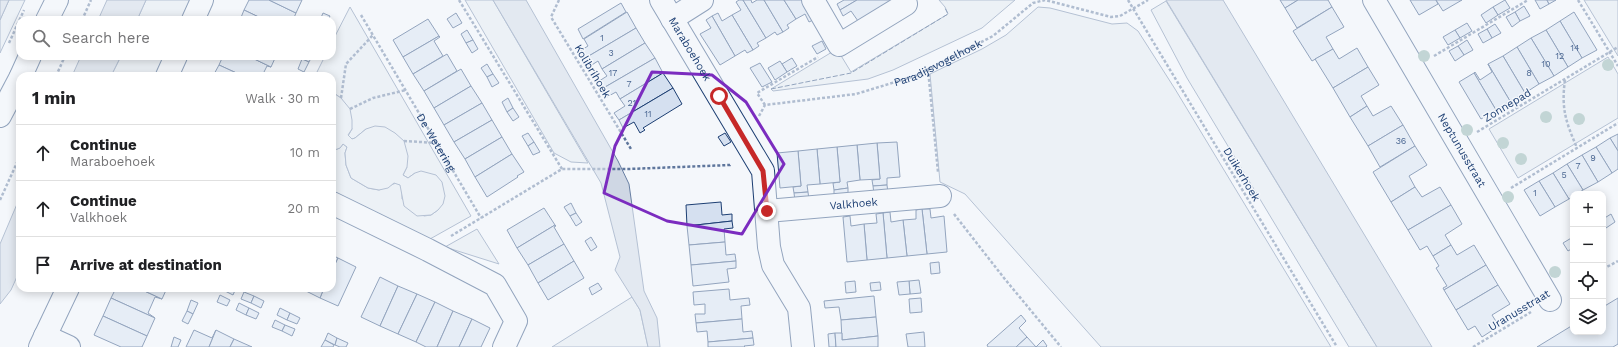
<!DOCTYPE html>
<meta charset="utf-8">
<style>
:root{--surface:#fff;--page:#f6f6f6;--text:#202124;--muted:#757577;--line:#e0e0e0}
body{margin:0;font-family:"Work Sans",sans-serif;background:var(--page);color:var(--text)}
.controls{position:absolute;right:12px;bottom:12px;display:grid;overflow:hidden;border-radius:8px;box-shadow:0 2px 10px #0003}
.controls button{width:36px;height:36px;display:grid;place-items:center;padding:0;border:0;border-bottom:1px solid var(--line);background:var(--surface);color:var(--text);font:20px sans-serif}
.stop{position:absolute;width:12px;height:12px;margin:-9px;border:3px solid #c62828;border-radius:50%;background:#fff}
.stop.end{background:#c62828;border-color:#fff;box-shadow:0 1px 4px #0008}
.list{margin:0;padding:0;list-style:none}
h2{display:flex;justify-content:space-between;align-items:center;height:52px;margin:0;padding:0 16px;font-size:17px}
h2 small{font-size:13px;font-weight:400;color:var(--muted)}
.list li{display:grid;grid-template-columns:26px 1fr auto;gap:12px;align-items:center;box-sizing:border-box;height:56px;padding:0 16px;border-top:1px solid var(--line)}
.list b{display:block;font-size:15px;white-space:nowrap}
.list p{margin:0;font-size:13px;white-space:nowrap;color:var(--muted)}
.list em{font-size:13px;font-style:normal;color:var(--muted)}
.icon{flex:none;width:22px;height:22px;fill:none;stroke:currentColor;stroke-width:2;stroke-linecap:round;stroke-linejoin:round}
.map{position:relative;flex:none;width:1618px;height:347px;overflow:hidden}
.search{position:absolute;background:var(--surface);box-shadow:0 2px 10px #0003;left:16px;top:16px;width:320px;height:44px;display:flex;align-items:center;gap:10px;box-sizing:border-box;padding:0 14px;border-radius:12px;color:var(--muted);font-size:15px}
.panel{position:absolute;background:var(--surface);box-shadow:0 2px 10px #0003;left:16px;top:72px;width:320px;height:220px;border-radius:12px}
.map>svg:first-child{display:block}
.green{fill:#e3e9f0;stroke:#687fa3}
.parking{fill:#e3e8f0;stroke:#687fa3}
.water{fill:#cfd7e4;stroke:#687fa3}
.building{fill:#d5e0f0;stroke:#1d3f73}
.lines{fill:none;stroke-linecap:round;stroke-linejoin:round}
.minor-casing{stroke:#1d3f73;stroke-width:24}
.path{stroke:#5e769c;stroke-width:2.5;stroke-dasharray:3 2;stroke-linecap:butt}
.minor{stroke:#f4f7fb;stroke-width:22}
.fence{stroke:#1d3f73;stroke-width:1;stroke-dasharray:5 2;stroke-linecap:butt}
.tree{fill:#86aba6}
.route{stroke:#c62828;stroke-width:5}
.marked{fill:none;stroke:#7b2cbf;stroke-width:3;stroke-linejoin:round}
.labels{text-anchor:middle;stroke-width:3;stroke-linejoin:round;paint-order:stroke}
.number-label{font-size:9px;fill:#4b6792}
.street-label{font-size:11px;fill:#1d3f73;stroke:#f4f7fb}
</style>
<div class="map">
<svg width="1618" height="347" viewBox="0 0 1618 347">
<rect width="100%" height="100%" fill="#f4f7fb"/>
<!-- green -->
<g class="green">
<path d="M9 0H25L0 53V20Z"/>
<path d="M146 0H193L183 20H137Z"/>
<path d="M465 0H493L588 163 571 162 554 153Z"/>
<path d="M939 0H1015L982 28 893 70 868 79 773 91 771 89 837 49 851 72 948 14 945 7Z"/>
<path d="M1166 1 1377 347H1349L1187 78 1151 10Z"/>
<path d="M350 7 471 216 430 239 332 191V151L340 148 343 144 347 147 345 153 346 165 351 178 368 188 379 190 396 183 401 185 402 190V199L424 216 431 215 438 210 415 173 408 178 403 175 407 167 366 129 355 138 352 139 348 136 352 129 341 98 332 92V76H315L325 56H332V42Z"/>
<path d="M1038 7 1050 8 1112 24 1127 23 1138 31 1175 89 1331 347H1101L965 194 940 182 930 74 982 49 1006 35Z"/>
<path d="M121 56H166L156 76H111Z"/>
<path d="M1608 57 1618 74V118L1518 178 1489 129Z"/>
<path d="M477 229 499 264 445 247Z"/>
<path d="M632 297 640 310 648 347H552Z"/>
</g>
<!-- parking -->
<g class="parking">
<path d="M1584 0H1618V56Z"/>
<path d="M332 92 341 98 350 109 352 120V129L348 135 352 139 355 138 366 129 375 126 385 127 395 133 404 141 408 156 407 167 403 175 408 178 415 173 421 171 436 175 442 182 445 196 443 204 438 210 431 215 417 216 404 206 400 185 394 183 388 188 379 190 368 188 351 178 346 165 345 153 347 147 343 144 340 148 332 151Z"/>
</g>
<!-- water -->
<g class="water">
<path d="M0 0H9L0 20Z"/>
<path d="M107 0H146L137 20H98Z"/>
<path d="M493 0H526L618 161 629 184 644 291 657 318 660 347H648L640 310 615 270 620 257 601 183Z"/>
<path d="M1166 0H1223L1432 347H1377Z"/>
<path d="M81 56H121L111 76H72Z"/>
<path d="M20 197V270L11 290 0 304V244Z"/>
</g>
<!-- building -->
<g class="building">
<path d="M249 0H269L296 13 293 20H265L244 10Z"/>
<path d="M269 0H302L296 13Z"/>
<path d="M739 0H743L766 38 757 43 759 46 753 50 732 15 741 10 736 2Z"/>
<path d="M743 0H751L752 3 757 0H764L783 32 777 35 775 32 766 38Z"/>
<path d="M764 0H784L796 19 787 25 789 28 783 32Z"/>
<path d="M784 0H806L817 18 809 22 805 14 796 19Z"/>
<path d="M844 0H857L840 10 837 4Z"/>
<path d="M857 0H892L858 21 851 11 843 16 840 10Z"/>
<path d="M1280 0H1298L1285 8Z"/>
<path d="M1298 0H1328L1332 7 1297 28 1285 8Z"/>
<path d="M1410 0H1436L1438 4 1419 15Z"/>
<path d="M1436 0H1462L1443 11Z"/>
<path d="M1505 0 1510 8 1498 15 1493 7Z"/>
<path d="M1535 0H1547L1549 4 1540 9Z"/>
<path d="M1547 0H1556L1549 4Z"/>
<path d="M621 3 626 12 583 39 578 29Z"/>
<path d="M1524 6 1530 16 1520 21 1515 12Z"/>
<path d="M1332 7 1344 27 1326 37 1333 49 1312 61 1293 31Z"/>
<path d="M1493 7 1498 15 1486 23 1481 15Z"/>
<path d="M244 10 265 20H240Z"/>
<path d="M627 12 636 28 582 60 577 53 588 46 584 39Z"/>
<path d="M1515 12 1520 21 1512 27 1506 17Z"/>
<path d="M1574 12 1597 50 1582 58 1560 21Z"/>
<path d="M323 13 330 16 328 20H320Z"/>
<path d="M456 13 462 23 453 28 447 19Z"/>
<path d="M718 13 722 21 732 15 753 50 747 53 745 50 735 56 712 16Z"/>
<path d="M712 16 735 56 720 65 700 34 711 28 706 20Z"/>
<path d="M428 19 439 36 403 57 393 40Z"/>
<path d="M1560 21 1582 58 1568 67 1546 30Z"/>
<path d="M1467 23 1472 31 1460 38 1455 30Z"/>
<path d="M1495 24 1501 33 1492 38 1487 29Z"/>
<path d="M636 28 645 43 602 69 598 61 587 68 582 60Z"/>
<path d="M1487 29 1492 38 1483 43 1478 34Z"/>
<path d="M467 30 473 40 466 43 461 34Z"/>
<path d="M1455 30 1460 38 1448 45 1443 37Z"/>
<path d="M1546 30 1568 67 1554 76 1531 38Z"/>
<path d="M439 36 440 37 434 41 443 56 413 74 403 57Z"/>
<path d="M1531 38 1554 76 1539 84 1517 47Z"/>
<path d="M473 40 478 49 472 53 466 43Z"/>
<path d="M1467 40 1473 50 1464 55 1458 46Z"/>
<path d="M822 41 826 49 817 54 812 46Z"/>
<path d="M645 43 655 58 600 90 596 83 607 76 602 69Z"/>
<path d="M1458 46 1464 55 1455 61 1449 51Z"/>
<path d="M1517 47 1539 84 1525 93 1503 56Z"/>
<path d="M1357 48 1368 67 1333 88 1315 59 1333 49 1339 59Z"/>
<path d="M447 54 457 71 424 91 413 74Z"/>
<path d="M223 56H248L271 67 267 66 262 76H243L219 65Z"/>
<path d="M248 56H276L271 67Z"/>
<path d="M304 56H312L309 62 302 59Z"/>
<path d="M1503 56 1525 93 1510 101 1488 64Z"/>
<path d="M655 58 663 73 620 99 616 92 605 98 600 90Z"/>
<path d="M792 58 797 66 787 72 782 64Z"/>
<path d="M302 59 309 62 304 72 298 69Z"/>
<path d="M780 61 787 72 775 80 768 68Z"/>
<path d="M760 63 772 82 762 87 750 68Z"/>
<path d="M487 64 493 74 487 77 481 68Z"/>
<path d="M1488 64 1510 101 1496 110 1474 73 1475 72 1480 80 1492 72Z"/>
<path d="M219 65 243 76H213Z"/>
<path d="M1368 67 1379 85 1361 96 1367 106 1350 117 1333 88Z"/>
<path d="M461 69 471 86 434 108 424 91Z"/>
<path d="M663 73 673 88 619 120 614 113 625 106 620 99Z"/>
<path d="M1474 73 1496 110 1481 119 1459 82Z"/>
<path d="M493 74 499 83 492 87 487 77Z"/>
<path d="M471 86 482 103 444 125 434 108Z"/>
<path d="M673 88 682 104 643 128 645 130 640 133 634 122 623 128 619 120Z"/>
<path d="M508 98 513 108 507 112 502 102Z"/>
<path d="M482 103 492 120 454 142 444 125Z"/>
<path d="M1367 106 1373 116 1391 106 1403 125 1368 146 1350 117Z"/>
<path d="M513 108 519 117 513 121 507 112Z"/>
<path d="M492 120 502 137 465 159 454 142Z"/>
<path d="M1403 125 1415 146 1380 167 1368 146Z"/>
<path d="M528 133 534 142 528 146 522 136Z"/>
<path d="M725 133 731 142 724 146 718 137Z"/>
<path d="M1618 134V151L1610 138Z"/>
<path d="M502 137 512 154 475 177 465 159Z"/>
<path d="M1610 138 1618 151V169L1612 173 1596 147Z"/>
<path d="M534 142 540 152 533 155 528 146Z"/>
<path d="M897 142 900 177 887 178V185L873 186 872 180 880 179 877 143Z"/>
<path d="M877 143 880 179 860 180 857 145Z"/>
<path d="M857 145 860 180 847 182 848 188 834 190 833 183 840 182 837 147Z"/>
<path d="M1415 146 1427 165 1409 176 1415 187 1391 202 1373 172Z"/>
<path d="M837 147 840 182 820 184 817 149Z"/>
<path d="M1596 147 1612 173 1598 182 1582 155Z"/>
<path d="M817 149 820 184 807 185 808 192 794 193 793 187 801 186 798 151Z"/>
<path d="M798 151 801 186 780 188 777 153Z"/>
<path d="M512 154 524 172 517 176 518 177 487 197 475 177Z"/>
<path d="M1582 155 1598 182 1583 190 1567 164Z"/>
<path d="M1567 164 1583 190 1577 194H1573V197L1569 199 1553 173Z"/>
<path d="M1553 173 1569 199 1555 207 1539 181Z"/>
<path d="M1539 181 1555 207 1540 216 1524 190Z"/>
<path d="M887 185 888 193 874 194 873 186Z"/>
<path d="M1415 187 1422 197 1440 187 1451 205 1408 230 1391 202Z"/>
<path d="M848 188V196L834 198V190Z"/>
<path d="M808 192 809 200 795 201 794 193Z"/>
<path d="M721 202 722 215 732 214V221L687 226 686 205Z"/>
<path d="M571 203 576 213 570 216 564 207Z"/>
<path d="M1451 205 1462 224 1445 235 1451 245 1433 256 1427 246 1420 250 1408 230Z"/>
<path d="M544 208 555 225 517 248 507 230Z"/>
<path d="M922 209H930L931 218 944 216 947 252 927 254Z"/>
<path d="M922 209 927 254 907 256 903 220 916 219V210Z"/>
<path d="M890 212 891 222 903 220 907 256 887 258 883 213Z"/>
<path d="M576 213 582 222 576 226 570 216Z"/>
<path d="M883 213 887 258 867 260 864 224 877 223 876 214Z"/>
<path d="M1611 214 1615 222 1606 228 1603 223V219Z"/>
<path d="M850 216 851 226 864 224 867 260 847 262 843 217Z"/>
<path d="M732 221 733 228 724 229 725 242 689 245 687 226Z"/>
<path d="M555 225 556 226 554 227 564 244 528 265 517 248Z"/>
<path d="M591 237 597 247 591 251 585 241Z"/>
<path d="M1573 237V248L1568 251 1563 243Z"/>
<path d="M725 242 726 255 735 254 736 261 691 265 689 245Z"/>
<path d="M564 244 574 261 538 283 528 265Z"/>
<path d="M1451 245 1457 255 1474 245 1486 265 1444 290 1443 288 1447 286 1436 268 1439 266 1433 256Z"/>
<path d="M332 255 338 258 332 271Z"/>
<path d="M338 258 356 267 338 306 320 298 324 288H332V271Z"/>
<path d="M574 261 584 278 548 300 538 283Z"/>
<path d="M736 261V268L727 269 729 282 693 286 691 265Z"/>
<path d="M939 262 940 273 931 274 930 263Z"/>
<path d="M1486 265 1498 285 1456 310 1444 290Z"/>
<path d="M380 277 398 286 380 326 361 317Z"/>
<path d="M919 280 921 293 910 294 909 281Z"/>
<path d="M855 281 856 292 846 293 845 282Z"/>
<path d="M909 281 910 294 899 295 897 282Z"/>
<path d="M880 282 881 290 871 291 870 283Z"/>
<path d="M598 283 602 289 592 295 589 288Z"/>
<path d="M1498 285 1510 304 1492 315 1499 326 1482 337 1475 326 1468 330 1456 310Z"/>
<path d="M398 286 417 294 398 334 380 326Z"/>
<path d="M116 288H138L162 299 155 297 148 313 155 318 111 298Z"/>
<path d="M138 288H167L162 299Z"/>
<path d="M224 288H236L233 295 223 290Z"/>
<path d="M302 288H324L320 298 302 289Z"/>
<path d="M729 289 730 300 749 298 750 305 741 306 742 319 696 323 695 314H705V304L694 305 693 292Z"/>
<path d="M244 292 254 296 251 303 241 299Z"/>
<path d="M417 294 435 302 416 342 398 334Z"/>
<path d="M220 295 230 300 227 306 217 302Z"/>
<path d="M254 296 264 301 261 308 251 303Z"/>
<path d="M874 296 876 317 841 320 839 307 825 308 824 301Z"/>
<path d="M111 298 155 318 147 336 103 316Z"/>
<path d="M921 298 922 312 910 313 909 299Z"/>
<path d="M1618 298V344L1613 347H1537L1573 325V332H1603V307Z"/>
<path d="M191 300 198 303 193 314 187 311Z"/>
<path d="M435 302 453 311 437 347H426L416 342Z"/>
<path d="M239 303 249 308 246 315 236 310Z"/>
<path d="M249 308 259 313 256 319 246 315Z"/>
<path d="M280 308 290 313 287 320 277 315Z"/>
<path d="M187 311 193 314 188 324 182 321Z"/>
<path d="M453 311 472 319 459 347H437Z"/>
<path d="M290 313 300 318 297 324 287 320Z"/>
<path d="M1021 315 1026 321 1019 328 1027 337 1016 347H988L987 345Z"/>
<path d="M103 316 147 336 142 347H121L94 335Z"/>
<path d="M876 317 878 336 842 340 841 320Z"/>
<path d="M472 319 490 328 481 347H459Z"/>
<path d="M742 319 743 332 752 331 753 338 708 342 707 331 697 332 696 323Z"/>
<path d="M275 320 285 325 282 331 272 327Z"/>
<path d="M285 325 295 329 292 336 282 331Z"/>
<path d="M194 330 212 338 216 330 209 347H186Z"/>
<path d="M216 330 234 339 230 347H209Z"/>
<path d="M924 332 925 347H908L906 334Z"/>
<path d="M328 333 337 338 335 345 325 340Z"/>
<path d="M835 333 836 347H829L828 334Z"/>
<path d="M835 333H842V340L878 336V347H836Z"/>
<path d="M174 337 181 340 178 347H171Z"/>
<path d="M1027 337 1036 347 1043 340 1047 346 1046 347H1016Z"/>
<path d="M337 338 348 343 346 347H340L335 345Z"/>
<path d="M753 338 754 345 744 346 745 347H708V342Z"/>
<path d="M234 339 252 347H230Z"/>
<path d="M325 340 334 345 333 347H321Z"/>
</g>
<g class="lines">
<!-- minor casing -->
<g class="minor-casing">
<g id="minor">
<path id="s3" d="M661 0 763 171 769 247 773 265 799 308 803 347"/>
<path d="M813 0 839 45 906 4"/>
<path id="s4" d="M1374 0 1550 300"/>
<path d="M672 19 702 0"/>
<path d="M47 20 57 0"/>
<path d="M193 20 202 0"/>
<path d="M21 76 30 56"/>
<path d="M167 76 176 56"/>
<path d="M0 116 20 78"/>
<path d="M332 203 428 250 495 285 516 321 504 347"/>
<path id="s5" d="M767 211 940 196"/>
<path d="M45 336 69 347"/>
<path d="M40 347 68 288"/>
</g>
</g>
<!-- path -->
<g class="path">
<path d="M459 0 562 169"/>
<path d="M559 0 551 17 631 149"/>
<path d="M1128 0 1337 347"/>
<path d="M1578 0 1618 66"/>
<path id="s1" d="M361 15 481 218"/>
<path d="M82 20 91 0"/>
<path d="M9 43 24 10"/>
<path d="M1434 56 1528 0"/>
<path d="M928 69 938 172"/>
<path d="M56 76 65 56"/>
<path d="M1565 80C1561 109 1566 122 1577 148"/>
<path d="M341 98 346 64 373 35"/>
<path d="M765 105 757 93 818 57"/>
<path d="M350 109 373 98 406 90"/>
<path id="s2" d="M759 116 765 105 856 94 915 76 993 36 1033 3 1045 0 1111 17 1120 16 1148 0"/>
<path d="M1477 132 1618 47"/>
<path d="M404 141 437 143"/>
<path d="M1511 188 1618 123"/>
<path d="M0 200 20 156"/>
<path d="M954 214 1004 278 1061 347"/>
<path d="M451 236 562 169H629L730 165 731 164"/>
<path d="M1603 269 1618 261"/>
<path d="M1473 347 1531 312"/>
</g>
<!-- minor -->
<use href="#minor" class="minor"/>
<!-- fence -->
<path class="fence" d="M771 89 851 73 948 14 945 8"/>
</g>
<!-- trees -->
<g class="tree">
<circle cx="1424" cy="56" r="6"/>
<circle cx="1608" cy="65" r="6"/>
<circle cx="1546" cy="117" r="6"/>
<circle cx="1579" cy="119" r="6"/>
<circle cx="1467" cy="130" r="6"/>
<circle cx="1503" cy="143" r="6"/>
<circle cx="1521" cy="159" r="6"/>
<circle cx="1508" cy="197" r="6"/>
<circle cx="1555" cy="272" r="6"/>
</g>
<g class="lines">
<!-- route -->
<path class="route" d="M719 96 763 171 767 211"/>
</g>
<!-- marked area -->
<path d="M0 0H1618V347H0ZM652 72 712 75 746 102 784 164 742 234 667 221 604 193 615 146Z" fill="#f4f7fb" fill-opacity=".55" fill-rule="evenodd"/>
<path class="marked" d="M652 72 712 75 746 102 784 164 742 234 667 221 604 193 615 146Z"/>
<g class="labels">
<!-- number labels -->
<g class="number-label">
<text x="602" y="41">1</text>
<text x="1575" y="51">14</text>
<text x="611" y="56">3</text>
<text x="1560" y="59">12</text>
<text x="1546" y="67">10</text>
<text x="613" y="76">17</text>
<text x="1529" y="76">8</text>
<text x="629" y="87">7</text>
<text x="632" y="106">21</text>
<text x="648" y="117">11</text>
<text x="1401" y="144">36</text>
<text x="1593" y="161">9</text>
<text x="1578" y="169">7</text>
<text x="1564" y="178">5</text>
<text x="1535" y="196">1</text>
</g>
<!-- street labels -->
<g class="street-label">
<text dy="4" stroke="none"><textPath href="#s3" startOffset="57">Maraboehoek</textPath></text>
<text dy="4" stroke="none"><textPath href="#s2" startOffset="192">Paradijsvogelhoek</textPath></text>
<text transform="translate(593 71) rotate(59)" y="4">Kolibrihoek</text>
<text transform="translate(1507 105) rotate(-31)" y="4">Zonnepad</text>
<text dy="4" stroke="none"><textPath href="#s1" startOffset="148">De Wetering</textPath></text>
<text dy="4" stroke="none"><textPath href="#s4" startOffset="174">Neptunusstraat</textPath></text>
<text transform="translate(1242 174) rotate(59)" y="4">Duikerhoek</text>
<text dy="4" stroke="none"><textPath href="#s5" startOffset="87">Valkhoek</textPath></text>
<text transform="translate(1519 310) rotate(-31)" y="4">Uranusstraat</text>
</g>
</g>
</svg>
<div class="controls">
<button>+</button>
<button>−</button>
<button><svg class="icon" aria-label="locate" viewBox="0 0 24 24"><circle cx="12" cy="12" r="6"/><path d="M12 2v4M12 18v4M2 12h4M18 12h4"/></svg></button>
<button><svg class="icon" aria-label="layers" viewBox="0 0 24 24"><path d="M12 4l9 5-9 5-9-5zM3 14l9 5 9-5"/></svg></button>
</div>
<div class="stop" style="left:719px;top:96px"></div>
<div class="stop end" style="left:767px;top:211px"></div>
<div class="search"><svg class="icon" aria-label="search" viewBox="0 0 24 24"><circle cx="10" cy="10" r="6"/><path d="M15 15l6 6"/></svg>Search here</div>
<section class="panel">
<h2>1 min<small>Walk · 30 m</small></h2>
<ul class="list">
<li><svg class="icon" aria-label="ahead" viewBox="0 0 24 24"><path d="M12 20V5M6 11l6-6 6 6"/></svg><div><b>Continue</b><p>Maraboehoek</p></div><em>10 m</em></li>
<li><svg class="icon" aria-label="ahead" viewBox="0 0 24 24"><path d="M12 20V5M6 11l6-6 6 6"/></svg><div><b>Continue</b><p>Valkhoek</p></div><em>20 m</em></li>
<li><svg class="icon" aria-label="arrive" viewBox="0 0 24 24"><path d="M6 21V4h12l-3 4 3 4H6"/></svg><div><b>Arrive at destination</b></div></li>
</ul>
</section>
</div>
